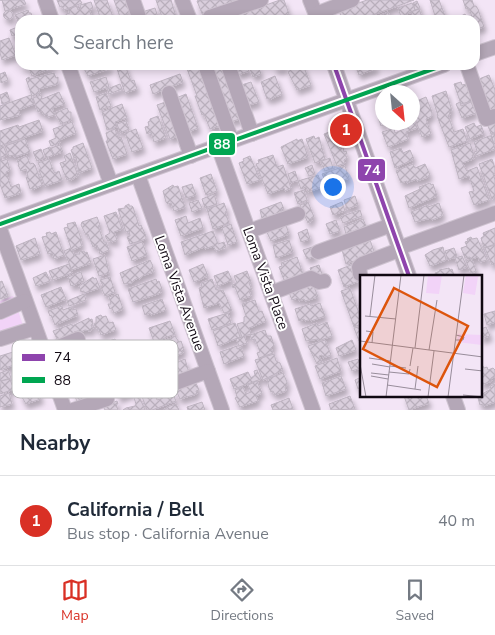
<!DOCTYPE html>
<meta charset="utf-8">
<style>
:root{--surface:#fff;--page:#f6f6f7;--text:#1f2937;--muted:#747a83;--line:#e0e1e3;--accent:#d93025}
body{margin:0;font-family:"Nunito Sans",sans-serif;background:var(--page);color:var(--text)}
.compass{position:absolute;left:375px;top:85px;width:45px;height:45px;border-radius:50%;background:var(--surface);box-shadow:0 2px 8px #0003;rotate:153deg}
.you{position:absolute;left:332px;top:186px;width:18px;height:18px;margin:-12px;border:4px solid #fff;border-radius:50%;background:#1a73e8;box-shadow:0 0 0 8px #1a73e833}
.badge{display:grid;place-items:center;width:32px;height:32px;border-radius:50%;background:var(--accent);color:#fff;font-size:16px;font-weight:700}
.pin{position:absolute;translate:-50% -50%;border:2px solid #fff;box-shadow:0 1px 5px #0006}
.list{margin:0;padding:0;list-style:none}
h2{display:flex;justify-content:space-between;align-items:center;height:65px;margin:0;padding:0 20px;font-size:21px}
h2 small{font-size:16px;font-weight:400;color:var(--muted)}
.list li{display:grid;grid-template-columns:32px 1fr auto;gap:15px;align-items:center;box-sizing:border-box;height:90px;padding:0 20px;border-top:1px solid var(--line)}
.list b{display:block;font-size:19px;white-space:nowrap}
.list p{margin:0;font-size:16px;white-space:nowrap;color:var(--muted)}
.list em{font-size:16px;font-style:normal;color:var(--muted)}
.icon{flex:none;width:28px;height:28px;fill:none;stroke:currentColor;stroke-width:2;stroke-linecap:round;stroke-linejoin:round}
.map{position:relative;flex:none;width:495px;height:410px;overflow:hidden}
.search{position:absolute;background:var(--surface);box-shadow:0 2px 8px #0003;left:15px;right:15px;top:15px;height:55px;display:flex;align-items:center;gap:12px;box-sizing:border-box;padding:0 18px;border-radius:15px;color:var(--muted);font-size:19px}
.sheet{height:155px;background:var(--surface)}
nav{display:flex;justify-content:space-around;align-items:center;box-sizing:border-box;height:70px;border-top:1px solid var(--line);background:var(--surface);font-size:14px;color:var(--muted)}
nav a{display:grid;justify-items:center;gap:2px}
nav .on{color:var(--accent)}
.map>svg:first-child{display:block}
.green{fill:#f2d3f8}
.building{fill:url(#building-cross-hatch);stroke:#beb4c1;filter:url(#shadow)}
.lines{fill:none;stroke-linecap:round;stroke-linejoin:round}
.minor-casing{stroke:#cec3d0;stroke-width:16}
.minor{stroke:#b4a7b7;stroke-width:14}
.bus-1-casing{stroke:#fff;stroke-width:8}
.bus-2-casing{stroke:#fff;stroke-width:8}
.bus-1{stroke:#8e44ad;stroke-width:4}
.bus-2{stroke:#00a651;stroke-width:4}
.labels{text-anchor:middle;stroke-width:4;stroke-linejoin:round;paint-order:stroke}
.street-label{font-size:14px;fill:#100812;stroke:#fff}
.inset-road{fill:none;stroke:#988d9b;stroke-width:1}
.view{fill:#dd550c;fill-opacity:0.15;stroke:#dd550c;stroke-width:2.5}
.inset-edge{fill:none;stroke:#100812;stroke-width:2.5}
.key{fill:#fff;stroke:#b7b5b8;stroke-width:1}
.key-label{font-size:14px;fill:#100812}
.line-badge{stroke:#fff;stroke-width:2}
.badge-label{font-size:14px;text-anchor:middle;font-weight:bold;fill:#fff}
</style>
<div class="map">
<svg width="495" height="410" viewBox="0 0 495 410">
<defs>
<pattern id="building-cross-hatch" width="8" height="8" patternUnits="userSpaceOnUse" patternTransform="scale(1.25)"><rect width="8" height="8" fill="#d9cedc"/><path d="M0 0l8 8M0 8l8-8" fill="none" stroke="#b9afbc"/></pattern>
<filter id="shadow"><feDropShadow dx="2.5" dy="5" stdDeviation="2.5" flood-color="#0004"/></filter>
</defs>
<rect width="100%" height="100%" fill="#f3e5f6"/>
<!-- green -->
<path class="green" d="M13 296 27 337 0 347V301Z"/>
<!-- building -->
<g class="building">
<path d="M0 0H24L26 4 5 11 2 0Z"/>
<path d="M57 0H80L82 3 64 10 62 6 60 7Z"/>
<path d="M94 0H107L114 20H101Z"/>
<path d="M114 0H126L131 13 120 17Z"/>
<path d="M156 0H171L177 20H163Z"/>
<path d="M199 0H249L203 16 197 1Z"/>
<path d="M280 0H284L289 14 274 20H236L235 16Z"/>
<path d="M367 0H414L359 20H342L339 10Z"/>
<path d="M430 0H439L445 16 436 19Z"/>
<path d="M463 0H472L474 6H476L478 9 484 27 476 29 475 20H473L469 8 466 9Z"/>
<path d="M417 1 420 8 415 10 413 3Z"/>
<path d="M91 2 93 8 89 10 93 19 97 17 98 20H68L66 19V14L70 13 68 9 77 6 78 10 81 9 80 5Z"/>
<path d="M412 3 415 10 401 17 398 8Z"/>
<path d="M155 8 159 20H145L142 12Z"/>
<path d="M419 9 422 17 413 20 411 12Z"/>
<path d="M28 10 29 13H31L33 20H20V25L15 15Z"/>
<circle cx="8" cy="15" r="4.5"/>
<path d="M388 12 391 20H380L379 16Z"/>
<path d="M465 14 468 20H450L461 16Z"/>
<path d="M134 15 135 20H120Z"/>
<path d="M20 26V44H19L17 39 14 35 12 36 10 30Z"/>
<path d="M9 38 16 55 2 60 0 53V41Z"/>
<path d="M20 45V52L17 53 15 47Z"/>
<path d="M22 65H53L54 67 32 76 28 66 23 68Z"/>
<path d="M82 65H110L111 68 88 76Z"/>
<path d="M119 65H125L131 81 134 80 137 89 125 93 116 66Z"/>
<path d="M195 65H199L221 126 210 129 204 114 202 115 195 96H197L186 66 188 68Z"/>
<path d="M209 65H222L242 118 231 122Z"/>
<path d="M234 65H247L249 71 238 75Z"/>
<path d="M274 65H286L287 67 279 70 278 68 275 69Z"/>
<path d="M293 65H303L311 85 297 90 288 72 290 71 289 67Z"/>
<path d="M355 65H375L377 68 359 75Z"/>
<path d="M258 66 261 74 253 77 250 69Z"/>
<path d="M5 72 8 80 1 83 0 74Z"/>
<path d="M54 73 56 78 58 77V84L38 89 40 93 32 96 26 79 29 77 30 79Z"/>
<path d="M180 74 183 82 153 94 150 85Z"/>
<path d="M489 75 495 90V109L491 111 487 105 488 104 485 96H484L481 85 480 84 481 83 479 79Z"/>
<path d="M275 76 282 94 271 99 270 98 267 99 261 82Z"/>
<path d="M106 77 109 87 94 92 90 82Z"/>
<path d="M251 82 259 102 245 106 238 86Z"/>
<path d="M461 82 462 85 466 84 472 101 461 104 454 84Z"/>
<path d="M120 84 122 89 109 94 107 89Z"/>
<path d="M446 91 452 111 449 112 450 115H448L454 132 463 129 467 141 449 147 437 116H438L432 96Z"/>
<path d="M7 92 10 101 2 104 0 95Z"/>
<path d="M59 92 65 104 52 108 55 115 48 117 47 114 44 115 42 111 38 112 33 98 41 95 42 99Z"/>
<path d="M106 93 111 106 100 110 96 97Z"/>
<path d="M186 94 198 128 188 132 176 98Z"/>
<path d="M31 95 34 104 18 110 20 115 0 120V106Z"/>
<path d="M426 97 432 112V116L426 119 431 134 422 137 412 111V103Z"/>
<path d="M168 101 180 135 170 139 157 105Z"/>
<path d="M460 102 461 106 471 102 476 113 462 118 456 104Z"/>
<path d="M122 104 127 118 115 122 117 127 107 130 102 112Z"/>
<path d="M67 108 69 112H71V120L61 124 55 113Z"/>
<path d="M382 112V122H391L381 126 377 114Z"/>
<path d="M158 116 166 138 154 142 151 132 147 134 145 127 149 126 148 122 150 121V119Z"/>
<path d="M413 117 417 128 406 132 408 139 388 147 382 132 394 128 395 133 404 129 401 122H412Z"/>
<path d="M39 120 43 131 0 146V131L18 125 19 127Z"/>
<path d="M495 120V132L491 134 487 123Z"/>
<path d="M126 121 129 129 120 133 117 124Z"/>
<path d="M72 122 76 133 59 140 60 143 51 146 49 141 56 138 53 129Z"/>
<path d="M474 123 476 127 481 125 484 133 470 139 465 127Z"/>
<path d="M115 129 118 138 121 137 127 154 113 159 106 141H108L106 133Z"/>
<path d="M136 129 143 148 132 152 125 133Z"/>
<path d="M337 129 341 141H338L340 148 343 147 344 152 346 151 347 154H345L347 158 344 160 345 163 337 166 324 134Z"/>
<path d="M495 133V143L494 144 491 135Z"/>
<path d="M314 136 315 139 319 137 325 159 315 163 306 139Z"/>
<path d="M489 136H491L495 149 476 156 474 152 477 151 474 142Z"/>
<path d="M25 139 30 152 14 157V155L9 156 5 146Z"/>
<path d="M297 139V141L302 139 308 157 288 164 281 147Z"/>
<path d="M83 143 92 168 79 173 76 157 74 158 71 150 73 149V147Z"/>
<path d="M470 143 474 155H472L474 159 462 163 467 171 477 167 489 200 474 205 469 192 474 191 469 176 459 179 451 150Z"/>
<path d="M60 145 63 152 54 155 51 148Z"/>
<path d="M3 146 7 155 1 157 2 161 7 159 10 170 6 172 11 187 19 184 21 193 5 198 0 184V147Z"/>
<path d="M50 147 53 155 46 158 43 150Z"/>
<path d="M401 148 403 153 410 150 414 159 395 168 390 152Z"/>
<path d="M41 149 44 158 37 161 33 152Z"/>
<path d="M70 153 78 176 71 180V178L67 180 60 163 66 161 64 156Z"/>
<path d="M273 155 277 167 283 165 291 188 285 191 284 188 268 194 256 164 259 163 258 160Z"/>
<path d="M27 156 30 164 33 163 35 165 42 185 34 189V188L30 189 26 177H28L26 169 21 171 18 165H19L17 160Z"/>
<path d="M250 156 260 180 247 184 239 163 244 161 243 159Z"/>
<path d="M330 158 333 168 325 171 321 163 322 161Z"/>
<path d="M49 159 53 170 55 173 59 171 62 180 45 186 39 170 41 169 38 163Z"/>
<path d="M492 159 495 168V174H493L495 180V197L492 199 479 164Z"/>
<path d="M413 164 415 168 425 164 430 175 428 176V177L417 181 416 179 407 183V181L401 183 396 171Z"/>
<path d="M312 165 315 174 309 176 305 168Z"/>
<path d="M345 166 349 178 331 185 329 179 325 181 322 174Z"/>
<path d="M295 171 298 180 291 183 288 174Z"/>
<path d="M211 174 217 191 206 195 200 178Z"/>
<path d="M318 175 320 180 322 179 323 182 321 183 322 187 308 192 306 187 301 189 298 181Z"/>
<path d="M430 183 431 185 433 184 437 196 409 208 405 196 420 189 419 187Z"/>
<path d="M192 184 196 195 186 198 182 187Z"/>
<path d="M173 185 174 187 178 186 185 207 174 211 171 203 168 204 166 202 163 191Z"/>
<path d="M304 190 307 200 298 204 294 193Z"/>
<path d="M214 194 217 204 205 208 202 199Z"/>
<path d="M355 196 358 205 347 209 344 200Z"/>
<path d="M198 200 202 208 192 212 189 203Z"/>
<path d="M281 202 284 209 281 210 282 214 263 223 260 210Z"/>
<path d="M308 202 314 217 311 218 312 221 308 223 300 205Z"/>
<path d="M342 202 345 211 333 215 330 207Z"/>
<path d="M224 203 227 211 225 212 229 223 213 229 207 209Z"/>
<path d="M439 203 443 214H441L442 216 432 220 431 218 415 222 411 212 428 205V207Z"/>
<path d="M129 204V206H132L133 207 139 226 141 225 146 236V239L130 244 127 237 130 236 129 231 126 232 118 209 125 208V206Z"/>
<path d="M360 210 362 216 343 223 340 217Z"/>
<path d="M116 212 122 229 114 232 117 240 112 242V240L108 241 105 236 110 233 104 216Z"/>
<path d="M186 216 188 223 200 218 203 228 181 236 175 220Z"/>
<path d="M97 217 100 225 98 226 104 242H106L109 250 100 254 97 245 93 247 88 234 86 235 81 225 82 222Z"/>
<path d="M363 219 366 226 346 234 344 227Z"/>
<path d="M336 220 340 231 330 234 326 224Z"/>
<path d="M75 222 82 241H80L82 246 72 250 74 256 75 254H80L79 252 84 251 85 253 87 252 91 263 72 270 64 251 71 248 64 228 68 227 67 224Z"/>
<path d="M285 222 289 234 271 241 265 228Z"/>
<path d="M231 224 237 242 228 245 222 228Z"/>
<path d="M495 228V244L484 248 481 238 484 236 483 233Z"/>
<path d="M307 229 310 239 301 242 298 233Z"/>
<path d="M213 231 218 244 224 242 226 247 216 251 213 246 205 249 204 247 185 255 181 242Z"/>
<path d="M50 232 51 234 56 232 64 255 54 259 52 253 48 254 42 237 47 236 46 233Z"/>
<path d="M471 237 472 239 477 238 487 260 480 262 478 257 472 259 476 271 471 273 466 261 471 259 470 257 465 258 461 248 467 246 465 242 468 241 467 239Z"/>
<path d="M35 238 40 254 21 260 16 246Z"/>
<path d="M289 240 293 252 276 258 273 245Z"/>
<path d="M370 240 375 254 346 264 342 250Z"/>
<path d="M142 242 147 255 132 261 127 247Z"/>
<path d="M495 245V264L492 265 485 248Z"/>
<path d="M312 247 316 256 307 259 303 250Z"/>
<path d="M443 247 446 260 430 266 425 255 433 250Z"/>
<path d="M454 248 457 256 448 260 445 251Z"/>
<path d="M105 255 109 273 99 276 93 259Z"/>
<path d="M462 256 467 267 459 270 455 258Z"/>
<path d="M297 257 304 277 288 283 287 279 284 280 279 267 282 266 281 263Z"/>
<path d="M150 260 153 266 152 267 154 272 144 275 139 279 138 278 134 280 132 283 124 284 120 273Z"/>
<path d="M69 264 72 273 53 280 49 271Z"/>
<path d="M203 264 208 276 194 282 189 270Z"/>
<path d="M319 265 322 274 313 277 310 268Z"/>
<path d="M351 265 359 281 344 287 338 270Z"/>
<path d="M449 268 450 270 452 269 454 275 452 276H435H436L435 273 440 271 439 270Z"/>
<path d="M228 271 232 280 218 286 214 276Z"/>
<path d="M247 271 251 282 249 283 252 290 249 291 251 296 240 300 235 287 233 288 232 285 237 283 234 276Z"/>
<path d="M46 272 50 281 36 286 33 278Z"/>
<path d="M81 272 84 281 71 286 68 277Z"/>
<path d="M93 277 94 279 96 278 100 288 84 293V291L81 292 79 286Z"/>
<path d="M110 277 115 292 105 296 101 287 103 286 100 280Z"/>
<path d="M156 279 157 282 159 281 162 289 160 290 161 293 133 302 128 289Z"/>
<path d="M212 279 216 290 218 289V291L223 290 232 311 224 313 219 303 204 308 199 288 202 287 201 283Z"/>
<path d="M2 281 8 296 0 299V282Z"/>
<path d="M313 284 318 297 305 301 304 299 299 301 298 298 292 300 288 290Z"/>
<path d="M61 287 66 299 46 307 41 295Z"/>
<path d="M350 288 361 319V324L354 327 341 291Z"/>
<path d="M84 294 86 300 69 306 67 301Z"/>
<path d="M118 294 123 309 114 313 112 308 110 309 108 304H111L109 297Z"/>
<path d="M162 299 166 310 151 315 150 313 145 315 142 306Z"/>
<path d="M255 300 259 312 262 311 266 321 249 328 251 334 244 336 247 343 239 346 236 339 242 337 237 324 244 322V317L246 316 242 304Z"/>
<path d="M320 303 325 316 311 321V319L305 321 304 319 299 321 295 309 310 304 311 306Z"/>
<path d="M62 306 63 310 71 307 72 310 76 309 78 315 55 325 51 315 50 316 48 311Z"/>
<path d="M495 311V322L487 325 484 314Z"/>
<path d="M228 313 231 323 212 330 208 319Z"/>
<path d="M101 315 102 317 106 316 109 323 113 322 116 330 101 335 98 327 96 328 94 324 96 323V317Z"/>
<path d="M89 318V320L92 319 93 324 91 325 93 329 90 331 85 330 79 333 78 331 74 332 75 335 58 341 53 331 72 324V326Z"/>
<path d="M170 321 175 334 154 342 149 328Z"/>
<path d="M327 322 332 336 318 341V339L306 341 302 329 317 323 318 326Z"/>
<path d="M235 323 240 337 218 346 213 331Z"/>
<path d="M359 327H361V340L359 341 354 328Z"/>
<path d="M486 327 490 336 481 339V329Z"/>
<path d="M265 330 267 336H271L274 345 271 348 273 353 259 358 257 353 260 352 255 339 252 340 250 335Z"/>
<path d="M175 336 179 342 181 341 184 349 182 351 183 353 147 367 145 363 150 361 149 357 165 350 163 345 166 344 164 341Z"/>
<path d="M115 339 119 351 66 370 62 357 81 348 83 350 95 346 100 345V347L106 345 105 342Z"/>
<path d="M325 340 331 355 323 358 322 355 319 356 322 362 317 364 308 346Z"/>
<path d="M352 340 356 350 339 356 336 348Z"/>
<path d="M237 346V349L241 347 244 356 224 364 220 352Z"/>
<path d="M26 348 30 359 0 370V356Z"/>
<path d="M274 354 276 361 280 363 283 370 263 380 255 360Z"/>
<path d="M337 358 341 371 320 379 315 366Z"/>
<path d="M185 359 189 373 168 382 162 368Z"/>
<path d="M358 359 361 368 352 371 348 362Z"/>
<path d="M481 363 484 368 487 367 488 370 493 368 495 370V377L491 378 492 381 481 385Z"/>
<path d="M31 365 38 381 0 394 1 381 10 379 12 385 21 382 17 370Z"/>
<path d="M8 370 11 378 0 381V373Z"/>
<path d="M257 370 261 379 234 389 230 379 248 372 251 378 255 375 254 371Z"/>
<path d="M131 372 133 378 130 379 135 392 119 398 113 381 119 378V377Z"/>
<path d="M283 373 287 382V386L285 387 286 391 275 395 273 391 271 392 269 388 267 379Z"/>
<path d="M341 376 346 389 326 396 322 383Z"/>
<path d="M361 377V387L358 389 355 380Z"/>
<path d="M257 381 262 393 256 396 258 401 240 407 235 398 237 397 235 390 243 387 246 394 251 392 248 385Z"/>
<path d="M196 383 199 390 196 391 197 394 180 399 175 388Z"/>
<path d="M495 384V402L484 406 483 404 480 405 478 398 481 396 482 394 491 389 490 386Z"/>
<path d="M98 385 101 396 78 404 74 394Z"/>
<path d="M37 387 41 399 26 404 20 394Z"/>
<path d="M153 389 157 400 163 398 162 396 172 392 176 401 152 410H147L141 394Z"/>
<path d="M9 393 12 404 0 407V396Z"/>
<path d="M139 396 145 410H123L126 408 135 406 136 404 134 398Z"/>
<path d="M350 396 355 409 331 410 329 404Z"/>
<path d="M404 396H426L429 403 409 410Z"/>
<path d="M289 398 293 409 273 410 271 405Z"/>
<path d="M117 401 118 404H116L118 410H105L103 406Z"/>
<path d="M202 402 205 410H188L187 407Z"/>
<path d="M176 404 179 410H163L167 408V407Z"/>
</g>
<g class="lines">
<!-- minor casing -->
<g class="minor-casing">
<g id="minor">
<path d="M45 0 52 20"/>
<path d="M133 0 140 20"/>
<path d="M182 0 190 20"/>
<path d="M310 0 318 20"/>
<path d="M316 14 352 0"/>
<path d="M210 17 261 0"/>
<path d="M475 54 495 47"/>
<path d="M68 65 111 184"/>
<path d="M205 65 232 141"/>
<path d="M228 65 252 134"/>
<path d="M334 65 409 276"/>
<path d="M467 65 486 119 495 116"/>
<path d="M169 93 191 156"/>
<path d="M218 146 313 410"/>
<path d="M138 175 222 410"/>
<path d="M0 224 444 65"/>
<path d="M0 229 65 410"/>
<path d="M249 231 298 214"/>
<path d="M399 248 495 213"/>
<path d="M318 252 391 225"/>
<path d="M360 274 359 267 362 264 399 250"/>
<path d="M271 293 311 278 319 282 324 281"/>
<path d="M0 312 25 301"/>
<path d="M0 339 35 328"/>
<path d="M44 353 78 339"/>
<path d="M54 379 100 364"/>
<path d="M173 384 208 371"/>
<path d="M453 396 458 410"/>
<path d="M73 410 107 399"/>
</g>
</g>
<!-- minor -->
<use href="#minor" class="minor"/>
<!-- bus-1 casing -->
<g class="bus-1-casing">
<path id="bus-1" d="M334 65 409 276"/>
</g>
<!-- bus-2 casing -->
<g class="bus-2-casing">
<path id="bus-2" d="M0 224 444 65"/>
</g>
<!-- bus-1 -->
<use href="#bus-1" class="bus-1"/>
<!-- bus-2 -->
<use href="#bus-2" class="bus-2"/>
</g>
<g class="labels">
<!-- street labels -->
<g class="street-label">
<text transform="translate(266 278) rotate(70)" y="5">Loma Vista Place</text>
<text transform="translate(180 293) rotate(70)" y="5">Loma Vista Avenue</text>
</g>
</g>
<!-- overview -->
<g transform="translate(360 275)">
<rect width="122" height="122" fill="#f3e5f6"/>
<path d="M68 0H82L79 19 66 18ZM106 0H122L118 2 115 20 103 18ZM98 59 122 60V70L97 67Z" fill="#f2d3f8"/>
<path class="inset-road" d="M5 41 36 44M10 41 15 0M6 56 13 57 12 68M96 65H103L104 62 96 60M0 66 123 82M55 73 64 0M69 75 77 25M9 83 30 86M0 89 6 122M12 89 30 92M30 91 46 93M50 91 53 73M105 94 123 96M29 97 49 99 50 94M11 98 29 100M11 101 28 104M27 110 61 115M55 114 58 91M103 120 123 122M26 122 41 0M68 122 74 76M88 122 104 0"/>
<path class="view" d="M34 13 108 51 77 112 3 74Z"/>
<rect width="122" height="122" class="inset-edge"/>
</g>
<!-- legend -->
<rect x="12" y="340" width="166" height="58" rx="8" class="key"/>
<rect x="22" y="354" width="23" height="7" fill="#8e44ad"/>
<rect x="22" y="377" width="23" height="6" fill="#00a651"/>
<g class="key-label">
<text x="54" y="362">74</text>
<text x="54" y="385">88</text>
</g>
<g class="line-badge">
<rect x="208" y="132" width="28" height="24" rx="5" fill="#00a651"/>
<rect x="357" y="158" width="29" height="24" rx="5" fill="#8e44ad"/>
</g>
<g class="badge-label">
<text x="222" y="149">88</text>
<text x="372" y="175">74</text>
</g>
</svg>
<svg class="compass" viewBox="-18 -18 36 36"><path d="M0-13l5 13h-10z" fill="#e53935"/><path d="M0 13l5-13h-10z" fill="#747a83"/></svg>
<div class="you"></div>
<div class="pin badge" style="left:346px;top:130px">1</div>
<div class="search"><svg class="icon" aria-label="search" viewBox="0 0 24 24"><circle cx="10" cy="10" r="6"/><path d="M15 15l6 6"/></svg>Search here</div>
</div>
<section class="sheet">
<h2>Nearby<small></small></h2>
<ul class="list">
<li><span class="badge">1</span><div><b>California / Bell</b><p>Bus stop · California Avenue</p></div><em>40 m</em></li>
</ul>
</section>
<nav>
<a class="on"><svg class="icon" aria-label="map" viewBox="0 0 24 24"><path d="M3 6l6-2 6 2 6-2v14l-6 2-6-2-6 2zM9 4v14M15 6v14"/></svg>Map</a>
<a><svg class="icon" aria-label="directions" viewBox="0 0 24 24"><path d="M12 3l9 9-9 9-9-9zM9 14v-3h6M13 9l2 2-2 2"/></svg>Directions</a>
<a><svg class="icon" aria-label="saved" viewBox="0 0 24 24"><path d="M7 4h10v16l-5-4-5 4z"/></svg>Saved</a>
</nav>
